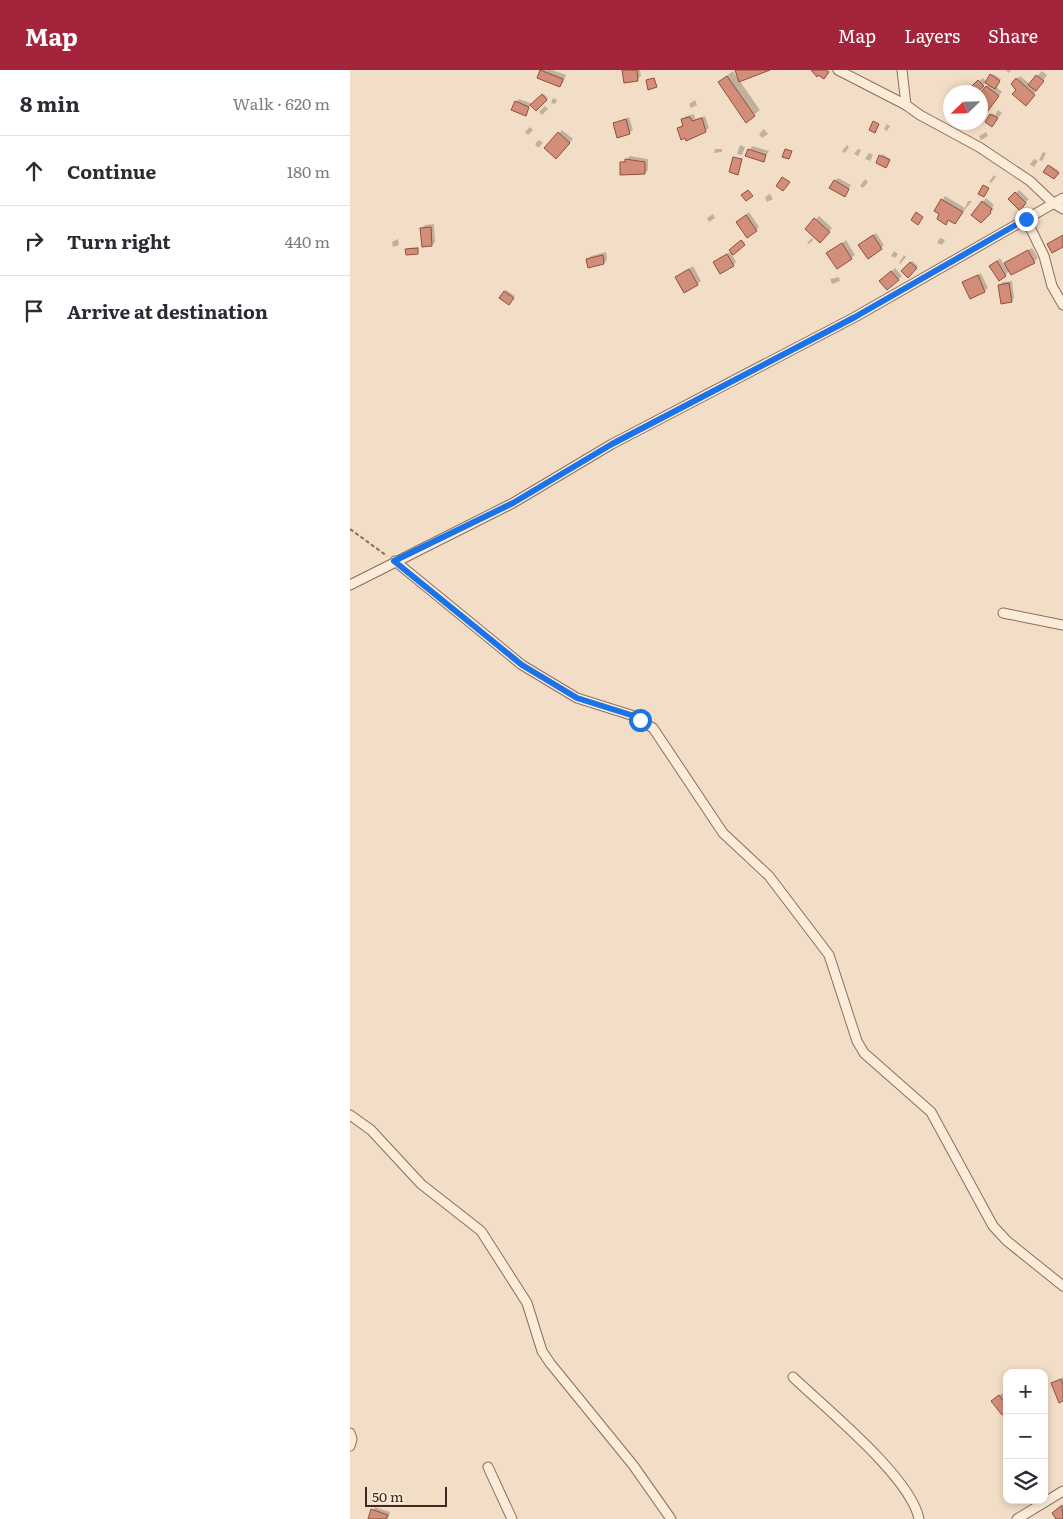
<!DOCTYPE html>
<meta charset="utf-8">
<style>
:root{--surface:#fff;--page:#f7f7f7;--text:#2b2b33;--muted:#7c7c81;--line:#e1e1e2;--accent:#a4243c}
body{margin:0;font-family:Literata,serif;background:var(--page);color:var(--text)}
.controls{position:absolute;right:15px;bottom:15px;display:grid;overflow:hidden;border-radius:10px;box-shadow:0 2px 8px #0003}
.controls button{width:45px;height:45px;display:grid;place-items:center;padding:0;border:0;border-bottom:1px solid var(--line);background:var(--surface);color:var(--text);font:25px sans-serif}
.compass{position:absolute;left:593px;top:15px;width:45px;height:45px;border-radius:50%;background:var(--surface);box-shadow:0 2px 8px #0003;rotate:247deg}
.scale{position:absolute;left:15px;bottom:12px;width:82px;box-sizing:border-box;padding-left:5px;border:2px solid #3e281f;border-top:0;font-size:14px;line-height:18px;white-space:nowrap;color:#3e281f;-webkit-text-stroke:4px #f9e8d6;paint-order:stroke}
.stop{position:absolute;width:15px;height:15px;margin:-11px;border:4px solid #1a73e8;border-radius:50%;background:#fff}
.stop.end{background:#1a73e8;border-color:#fff;box-shadow:0 1px 5px #0008}
.list{margin:0;padding:0;list-style:none}
h2{display:flex;justify-content:space-between;align-items:center;height:65px;margin:0;padding:0 20px;font-size:21px}
h2 small{font-size:16px;font-weight:400;color:var(--muted)}
.list li{display:grid;grid-template-columns:32px 1fr auto;gap:15px;align-items:center;box-sizing:border-box;height:70px;padding:0 20px;border-top:1px solid var(--line)}
.list b{display:block;font-size:19px;white-space:nowrap}
.list em{font-size:16px;font-style:normal;color:var(--muted)}
.icon{flex:none;width:28px;height:28px;fill:none;stroke:currentColor;stroke-width:2;stroke-linecap:round;stroke-linejoin:round}
.map{position:relative;flex:none;width:713px;height:1449px;overflow:hidden}
header{display:flex;align-items:center;gap:30px;box-sizing:border-box;height:70px;padding:0 25px;background:var(--accent);color:#fff}
header strong{font-size:24px}
nav{display:flex;gap:28px;margin-inline-start:auto;font-size:18px}
main{display:flex}
aside{flex:1;background:var(--surface)}
.map>svg:first-child{display:block}
.shadow{fill:#0003}
.building{fill:#d38e79;stroke:#914f3d}
.lines{fill:none;stroke-linecap:round;stroke-linejoin:round}
.street-casing{stroke:#8f6c5a;stroke-width:11}
.path{stroke:#8f6c5a;stroke-width:2;stroke-dasharray:4 2.5;stroke-linecap:butt}
.street{stroke:#fbecda;stroke-width:9}
.route{stroke:#1a73e8;stroke-width:6}
</style>
<header>
<strong>Map</strong>
<nav><a>Map</a><a>Layers</a><a>Share</a></nav>
</header>
<main>
<aside>
<h2>8 min<small>Walk · 620 m</small></h2>
<ul class="list">
<li><svg class="icon" aria-label="ahead" viewBox="0 0 24 24"><path d="M12 20V5M6 11l6-6 6 6"/></svg><div><b>Continue</b></div><em>180 m</em></li>
<li><svg class="icon" aria-label="right" viewBox="0 0 24 24"><path d="M7 20v-9h11M14 6l5 5-5 5"/></svg><div><b>Turn right</b></div><em>440 m</em></li>
<li><svg class="icon" aria-label="arrive" viewBox="0 0 24 24"><path d="M6 21V4h12l-3 4 3 4H6"/></svg><div><b>Arrive at destination</b></div></li>
</ul>
</aside>
<div class="map">
<svg width="713" height="1449" viewBox="0 0 713 1449">
<rect width="100%" height="100%" fill="#f2ddc6"/>
<!-- shadow -->
<g class="shadow">
<path d="M192 0H202L216 5 213 13 209 16 189 8Z"/>
<path d="M274 0H290L291 6 288 9Z"/>
<path d="M386 0H416L389 10 410 40 396 51 369 12 383 1 389 10Z"/>
<path d="M655 0H661L659 3Z"/>
<path d="M692 1 697 5 679 31 662 14 670 6 680 14Z"/>
<path d="M643 4 651 9 646 17 652 22 637 41 630 25 639 14 636 12 625 22H618L633 8 637 12Z"/>
<path d="M194 24 198 28 186 39 181 34 175 44 166 32 169 29 183 34Z"/>
<path d="M203 28 207 30 205 34 201 33Z"/>
<path d="M345 30 347 35 341 38 339 34Z"/>
<path d="M195 36 198 39 192 45 189 42Z"/>
<path d="M648 40 652 43 643 54 637 52 643 43 645 45Z"/>
<path d="M344 44 345 49 355 46 359 58 355 61 328 58 334 54 332 50 336 46Z"/>
<path d="M279 47 283 60 279 63 264 54Z"/>
<path d="M537 54 540 56 537 61 534 59Z"/>
<path d="M180 57 183 60 178 65 175 62Z"/>
<path d="M414 59 418 64 412 68 409 64Z"/>
<path d="M212 60 223 69 206 88 195 78Z"/>
<path d="M636 62 638 66 631 70 629 66Z"/>
<path d="M189 70 193 73 188 78 185 74Z"/>
<path d="M390 75 395 77 392 85 387 84Z"/>
<path d="M497 75 499 77 495 83 492 81Z"/>
<path d="M402 76 419 81 413 91 397 85Z"/>
<path d="M365 79H372V82L364 83Z"/>
<path d="M508 79 511 80 508 86 504 84Z"/>
<path d="M693 82 696 83 692 91 689 90Z"/>
<path d="M519 83 523 85 520 91 515 89Z"/>
<path d="M532 84 541 89 537 95 527 92Z"/>
<path d="M280 86 298 89V100L295 103 272 93Z"/>
<path d="M684 89 688 91 684 97 680 94Z"/>
<path d="M700 95 709 101 706 107 699 96Z"/>
<path d="M644 105 646 107 641 113 639 112Z"/>
<path d="M488 108 501 115 494 126 485 111Z"/>
<path d="M515 109 518 112 513 118 510 116Z"/>
<path d="M669 120 679 129 670 139 660 129Z"/>
<path d="M420 124 423 129 417 132 415 127Z"/>
<path d="M595 126 615 138 618 131H622L605 152 599 149 595 153 591 144 585 141Z"/>
<path d="M636 128 644 135 642 138 644 139 631 151 623 145Z"/>
<path d="M399 142 409 157 406 160 387 152Z"/>
<path d="M363 144 365 148 359 152 357 148Z"/>
<path d="M469 146 482 158 474 168 457 159Z"/>
<path d="M84 154 85 172 82 175 72 158 75 155Z"/>
<path d="M526 163 534 175 531 178 513 172Z"/>
<path d="M462 168 463 170 459 174 457 173Z"/>
<path d="M590 168 595 170 592 175 587 173Z"/>
<path d="M48 169 49 175 43 177 42 172Z"/>
<path d="M392 170 395 173 382 184 386 192 383 195 368 189 382 181 380 180Z"/>
<path d="M496 170 505 185 487 198 478 183Z"/>
<path d="M69 177 67 183 57 179 58 178Z"/>
<path d="M682 178 688 188 684 192 662 204 660 201 649 209 640 196 644 193 650 188 654 195Z"/>
<path d="M544 181 548 184 545 188 541 186Z"/>
<path d="M256 182 257 190 254 193 238 189 241 186Z"/>
<path d="M554 185 556 187 550 194 549 193Z"/>
<path d="M562 191 568 196 558 206 553 201Z"/>
<path d="M343 196 351 211 347 214 326 207Z"/>
<path d="M545 198 552 206 538 219 531 211Z"/>
<path d="M631 203 638 218 634 221 614 212Z"/>
<path d="M489 207 490 211 482 214 480 209Z"/>
<path d="M662 211 664 228 661 231 650 215 653 212Z"/>
<path d="M156 220 165 226 160 232 151 228Z"/>
<path d="M713 1307V1330L702 1314Z"/>
<path d="M653 1323 657 1328V1340L646 1328Z"/>
<path d="M25 1437 40 1442 38 1449H19Z"/>
</g>
<!-- building -->
<g class="building">
<path d="M190 0 213 9 210 17 187 8Z"/>
<path d="M272 0H287L288 11 274 13Z"/>
<path d="M385 0H420L389 12Z"/>
<path d="M461 0H476L479 2 474 9 468 5 467 7Z"/>
<path d="M640 4 650 11 645 19 635 13Z"/>
<path d="M686 5 694 11 686 21 678 15Z"/>
<path d="M377 6 405 46 396 53 368 12Z"/>
<path d="M304 8 307 17 298 20 296 10Z"/>
<path d="M666 8 685 25 676 36 662 24 666 20 661 14Z"/>
<path d="M628 10 634 16 627 22H616Z"/>
<path d="M636 16 649 26 634 46 630 43V23Z"/>
<path d="M192 24 197 30 186 41 180 35Z"/>
<path d="M165 31 179 37 176 46 161 40Z"/>
<path d="M640 44 648 48 642 57 635 52Z"/>
<path d="M340 47 342 51 352 48 356 62 336 71 335 68 331 70 327 58 333 56 331 49Z"/>
<path d="M276 49 280 64 267 68 263 53Z"/>
<path d="M523 51 529 54 525 63 519 60Z"/>
<path d="M208 62 220 73 206 89 194 78Z"/>
<path d="M398 79 416 85 414 92 395 86Z"/>
<path d="M435 79 442 81 439 89 432 87Z"/>
<path d="M529 85 540 90 536 98 526 93Z"/>
<path d="M383 87 392 89 388 105 379 102Z"/>
<path d="M275 89 295 92V104L270 105V92H275Z"/>
<path d="M698 95 709 103 704 109 693 102Z"/>
<path d="M432 107 440 112 433 121 426 116Z"/>
<path d="M484 110 499 119 495 127 479 118Z"/>
<path d="M633 115 639 118 634 127 628 124Z"/>
<path d="M398 120 403 126 396 131 391 125Z"/>
<path d="M665 122 676 133 670 141 658 129Z"/>
<path d="M591 129 613 142 605 154 598 150 596 155 587 149 589 144 584 141Z"/>
<path d="M632 131 642 139 640 141 641 143 631 153 621 145Z"/>
<path d="M566 142 573 147 568 155 561 150Z"/>
<path d="M396 145 407 161 397 168 386 152Z"/>
<path d="M464 148 480 162 470 173 455 159Z"/>
<path d="M81 157 82 176 72 177 70 158Z"/>
<path d="M523 165 532 179 518 189 508 175Z"/>
<path d="M713 165V177L702 183 697 174Z"/>
<path d="M391 170 395 175 383 185 379 180Z"/>
<path d="M492 173 502 189 487 199 476 183Z"/>
<path d="M68 178V184L56 185 55 179Z"/>
<path d="M678 180 685 193 661 205 654 193Z"/>
<path d="M377 184 384 196 370 204 363 192Z"/>
<path d="M253 185 254 194 238 198 236 189Z"/>
<path d="M647 191 656 206 649 211 639 196Z"/>
<path d="M560 192 567 198 558 208 551 201Z"/>
<path d="M339 199 348 215 334 223 325 207Z"/>
<path d="M541 201 549 210 537 220 529 211Z"/>
<path d="M628 205 635 222 620 229 612 212Z"/>
<path d="M659 213 662 232 651 234 648 215Z"/>
<path d="M154 221 164 228 159 235 149 228Z"/>
<path d="M711 1309 713 1315V1331L709 1333 701 1313Z"/>
<path d="M649 1325 657 1336V1342L652 1345 641 1331Z"/>
<path d="M712 1435 713 1449H706L702 1443Z"/>
<path d="M21 1439 38 1445 36 1449H18Z"/>
</g>
<g class="lines">
<!-- street casing -->
<g class="street-casing">
<g id="street">
<path d="M488 0 556 35"/>
<path d="M552 0 556 35 570 45 629 77 680 111 703 133 713 139"/>
<path d="M676 149 694 186 702 216 713 235"/>
<path d="M45 491 172 595 227 628 281 645 303 658 373 763 419 806 479 885 507 971 514 983 581 1042 643 1156 657 1171 713 1216"/>
<path d="M0 515 163 433 262 374 505 247 713 128"/>
<path d="M653 543 713 555"/>
<path d="M0 1045 21 1060 71 1114 131 1161 177 1233 192 1281 200 1293 283 1395 321 1449"/>
<path d="M443 1307C475 1338 561 1407 569 1449"/>
<path d="M0 1363 2 1369 0 1376"/>
<path d="M138 1397 162 1449"/>
<path d="M667 1449 713 1421"/>
</g>
</g>
<!-- path -->
<path class="path" d="M0 459 37 486"/>
<!-- street -->
<use href="#street" class="street"/>
</g>
<g class="lines">
<!-- route -->
<path class="route" d="M290 650 281 645 227 628 172 595 44 491 163 433 262 374 505 247 676 149"/>
</g>
</svg>
<div class="controls">
<button>+</button>
<button>−</button>
<button><svg class="icon" aria-label="layers" viewBox="0 0 24 24"><path d="M12 4l9 5-9 5-9-5zM3 14l9 5 9-5"/></svg></button>
</div>
<svg class="compass" viewBox="-18 -18 36 36"><path d="M0-13l5 13h-10z" fill="#e53935"/><path d="M0 13l5-13h-10z" fill="#7c7c81"/></svg>
<div class="scale">50 m</div>
<div class="stop" style="left:290px;top:650px"></div>
<div class="stop end" style="left:676px;top:149px"></div>
</div>
</main>
